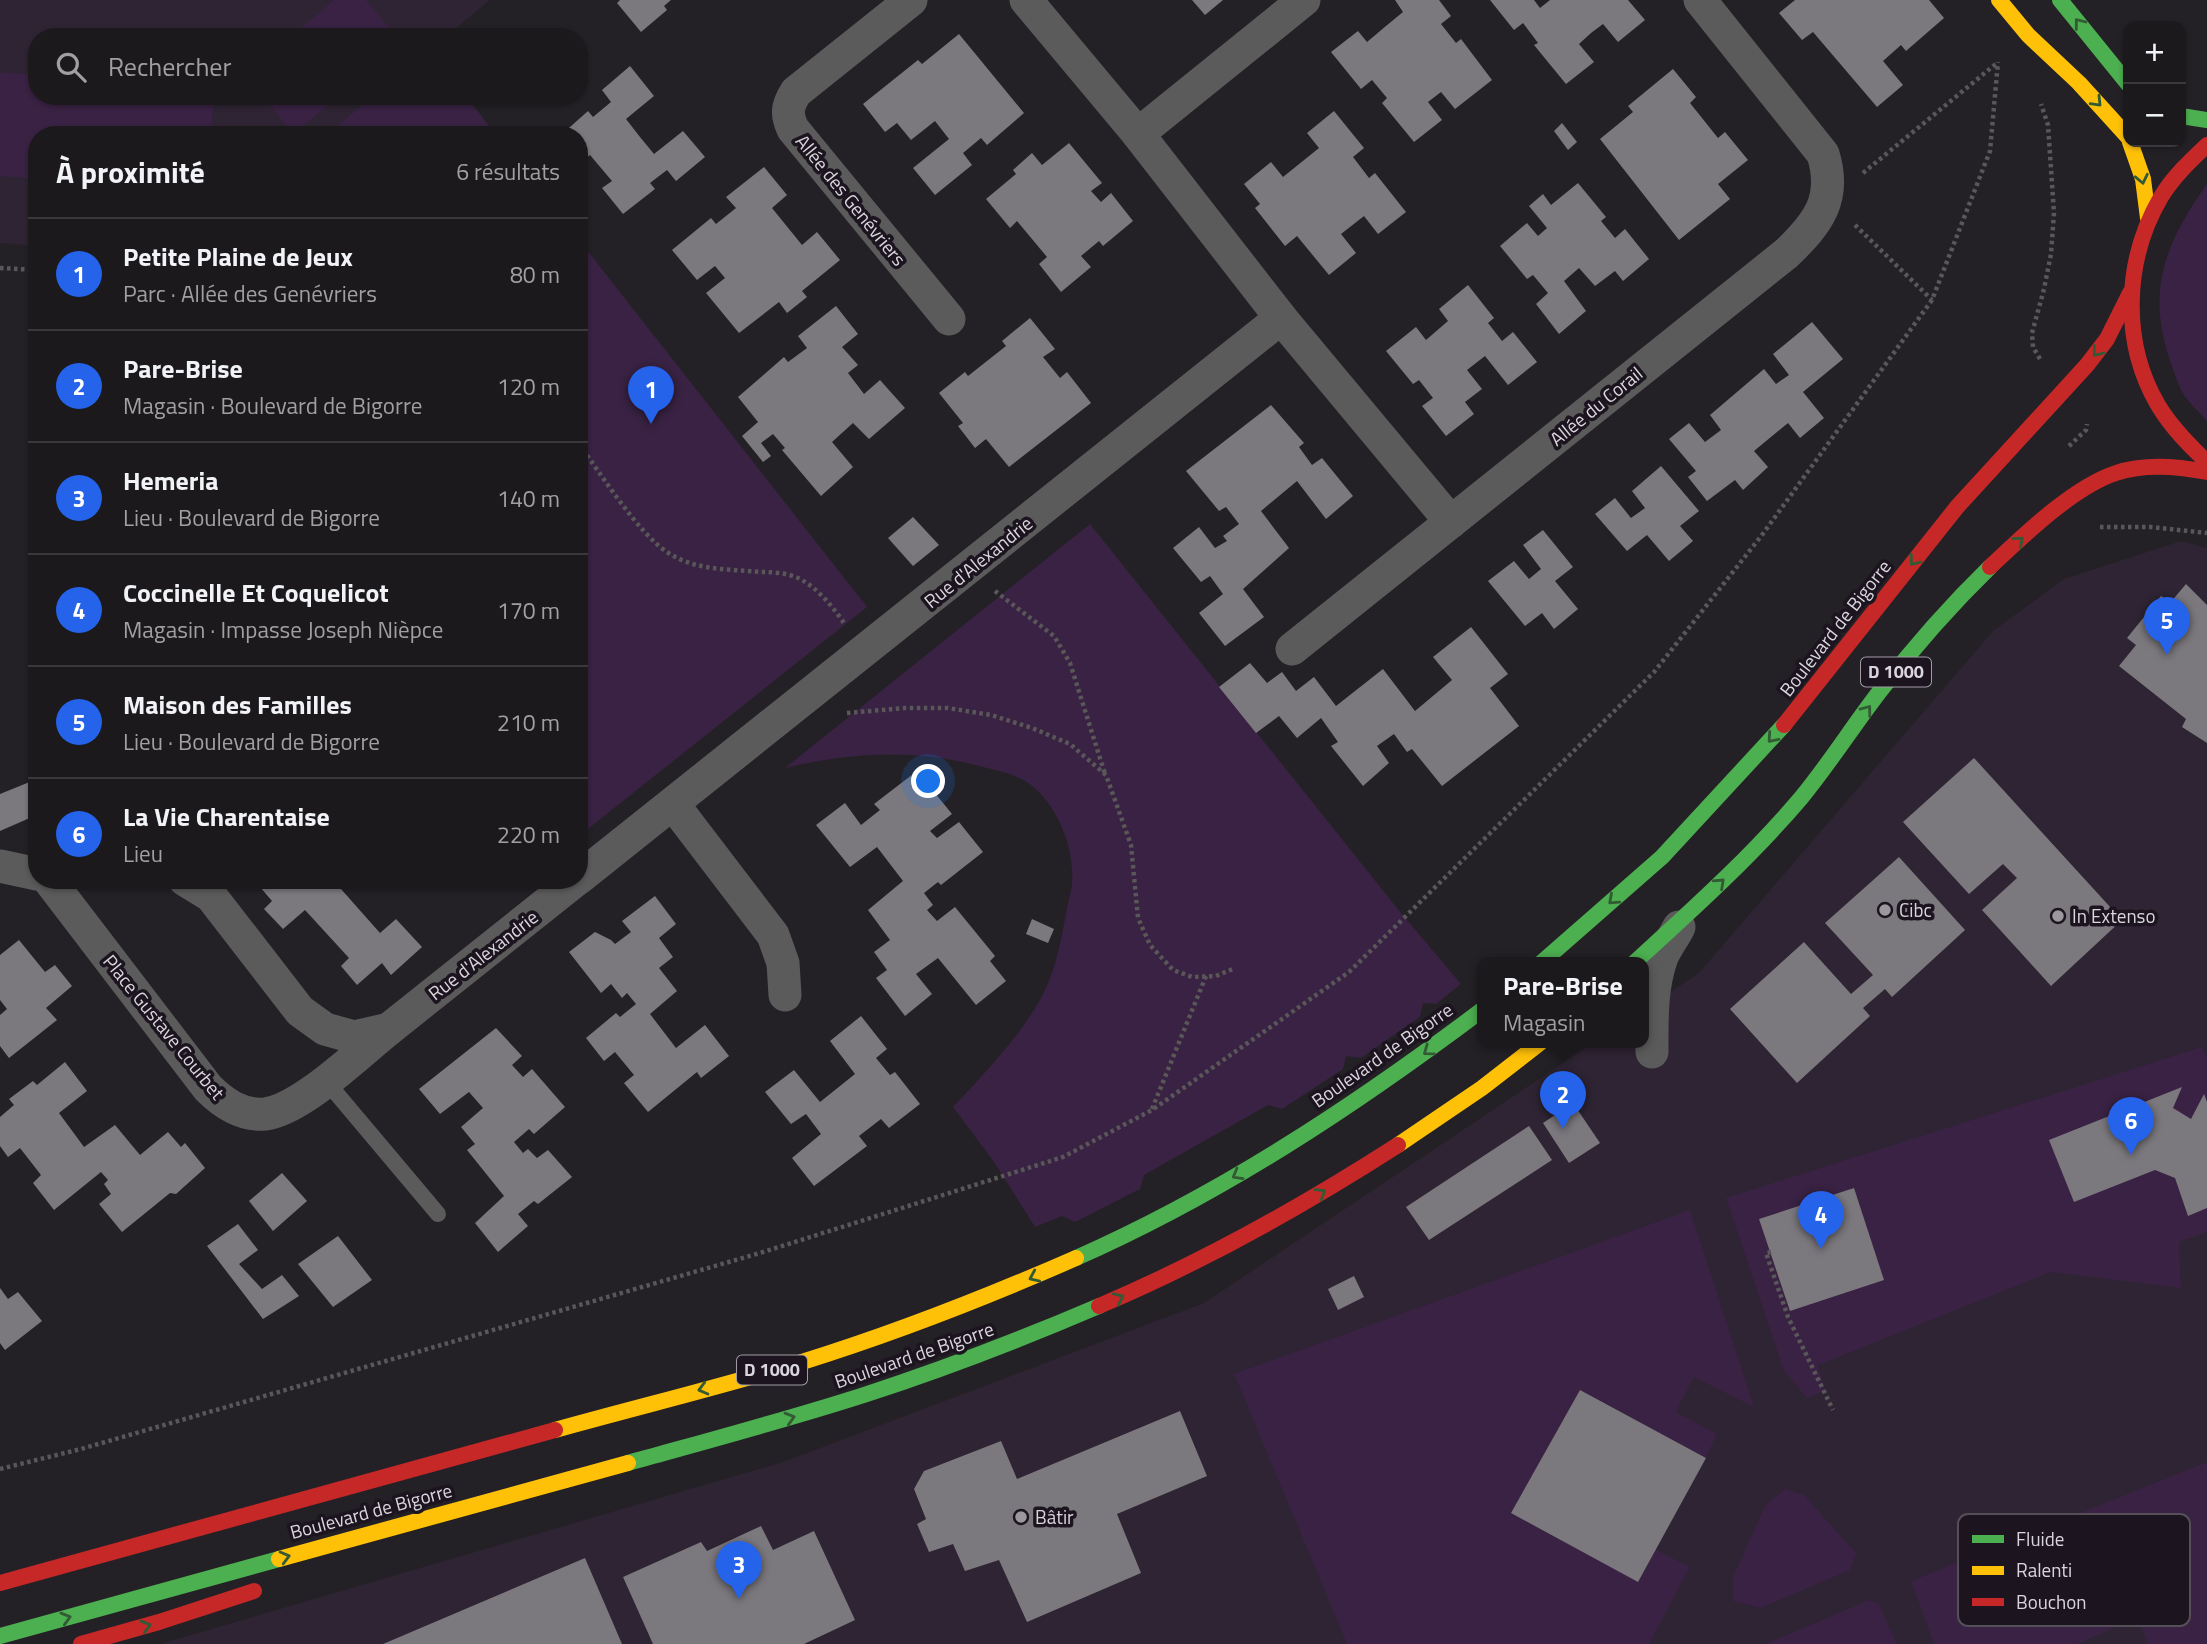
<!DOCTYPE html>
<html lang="fr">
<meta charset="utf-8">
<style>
:root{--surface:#1b191c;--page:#242225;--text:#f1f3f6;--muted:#a0a0a3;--line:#39383b;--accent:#2563eb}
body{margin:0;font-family:"Titillium Web",sans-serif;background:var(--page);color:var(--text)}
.controls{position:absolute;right:21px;top:21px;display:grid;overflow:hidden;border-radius:14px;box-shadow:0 2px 5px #0004}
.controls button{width:63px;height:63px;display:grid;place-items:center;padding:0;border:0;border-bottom:2px solid var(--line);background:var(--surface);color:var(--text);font:35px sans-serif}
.you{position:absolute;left:929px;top:782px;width:24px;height:24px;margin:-18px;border:5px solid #fff;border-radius:50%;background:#1a73e8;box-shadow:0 0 0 10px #1a73e833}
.badge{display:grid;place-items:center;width:46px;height:46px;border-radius:50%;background:var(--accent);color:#fff;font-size:23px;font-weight:700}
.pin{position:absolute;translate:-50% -58px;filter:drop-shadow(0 2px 4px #0008)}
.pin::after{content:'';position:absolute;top:37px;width:24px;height:21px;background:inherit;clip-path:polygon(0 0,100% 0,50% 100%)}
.popup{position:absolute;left:1477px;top:957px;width:172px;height:91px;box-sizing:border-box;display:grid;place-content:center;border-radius:14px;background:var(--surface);filter:drop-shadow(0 2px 5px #0005);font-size:23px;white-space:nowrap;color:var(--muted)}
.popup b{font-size:26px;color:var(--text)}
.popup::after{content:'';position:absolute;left:50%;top:100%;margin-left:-14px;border:14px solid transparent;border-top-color:var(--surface)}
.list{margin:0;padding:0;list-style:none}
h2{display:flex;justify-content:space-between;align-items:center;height:91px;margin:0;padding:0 28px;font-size:30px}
h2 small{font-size:23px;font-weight:400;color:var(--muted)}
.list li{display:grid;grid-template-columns:46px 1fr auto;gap:21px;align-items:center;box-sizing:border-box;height:112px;padding:0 28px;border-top:2px solid var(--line)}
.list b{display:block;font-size:26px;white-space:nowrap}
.list p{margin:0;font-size:23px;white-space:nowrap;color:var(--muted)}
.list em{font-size:23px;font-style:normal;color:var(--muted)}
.icon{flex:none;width:38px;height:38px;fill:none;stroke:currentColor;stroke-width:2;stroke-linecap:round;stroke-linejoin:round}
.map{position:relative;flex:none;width:2207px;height:1644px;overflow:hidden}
.search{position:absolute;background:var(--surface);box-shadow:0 2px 5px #0004;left:28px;top:28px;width:560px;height:77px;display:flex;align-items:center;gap:18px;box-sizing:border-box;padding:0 24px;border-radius:28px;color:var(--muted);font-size:26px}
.panel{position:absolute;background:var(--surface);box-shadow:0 2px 5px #0004;left:28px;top:126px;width:560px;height:763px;border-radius:28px}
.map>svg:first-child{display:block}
.built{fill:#2e2433}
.green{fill:#392243}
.building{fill:#7c797e}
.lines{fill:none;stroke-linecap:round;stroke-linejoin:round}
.path{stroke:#595758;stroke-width:4.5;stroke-dasharray:3.5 3.5;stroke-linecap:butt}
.lane{stroke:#5a5b5a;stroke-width:16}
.street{stroke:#5a5b5a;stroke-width:33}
.fast{stroke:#4caf50;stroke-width:16}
.slow{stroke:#ffc107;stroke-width:16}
.jam{stroke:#c62828;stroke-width:16}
.oneway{stroke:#325a35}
.poi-dot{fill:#9a979d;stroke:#1c151f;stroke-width:2.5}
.labels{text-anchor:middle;stroke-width:7;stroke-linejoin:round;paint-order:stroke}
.shield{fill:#1c151f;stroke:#a19ca4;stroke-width:2}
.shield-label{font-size:18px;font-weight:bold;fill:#dad6dd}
.street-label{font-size:19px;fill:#dad6dd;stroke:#1c151f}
.poi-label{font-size:19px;fill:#dad6dd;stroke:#1c151f;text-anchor:start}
.key{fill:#1c151f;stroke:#554f58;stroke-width:2}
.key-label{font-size:19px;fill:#dad6dd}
</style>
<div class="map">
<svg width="2207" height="1644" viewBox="0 0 2207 1644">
<rect width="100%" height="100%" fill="#242126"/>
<!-- built -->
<g class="built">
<path d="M0 0H490L445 37H37V96H373L326 135H37V246L0 243Z"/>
<path d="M2181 541 2207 548V1644H160L783 1462 1204 1303 1593 1043H1644V1010L1699 973 1993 631 2064 579Z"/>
</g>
<!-- green -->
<g class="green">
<path d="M334 0H366L397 37H290Z"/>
<path d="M0 72 37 75V96H214L211 135H37V179L0 176Z"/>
<path d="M262 96H339L293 134Z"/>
<path d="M373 96H466L496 135H326Z"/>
<path d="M2207 184V421C2199 412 2188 402 2182 392 2178 384 2175 375 2172 366 2145 293 2164 245 2207 184Z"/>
<path d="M579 240 867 607 579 836Z"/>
<path d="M1090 524 1401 913 1461 984 1436 1004 1423 1003 1420 1017 1361 1058 1346 1056 1343 1069 1282 1109 1268 1105 1144 1175 1140 1189 1075 1222 1062 1216 1035 1227 994 1162 953 1107C984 1074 1017 1040 1040 1000 1057 969 1061 938 1068 904 1069 897 1072 890 1072 883 1075 847 1056 800 1025 781 1011 773 995 770 979 766 914 749 851 752 785 768Z"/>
<path d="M2202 1047 2207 1057V1232L2179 1242 2181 1288 2051 1272 1818 1365 1825 1391 1807 1398 1784 1371 1726 1198Z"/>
<path d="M1690 1210 1754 1407 1694 1377 1676 1412 1717 1434 1706 1458 1580 1390 1511 1513 1655 1549 1690 1567 1649 1644H1347L1234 1374Z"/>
<path d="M2207 1462V1644H2148L2137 1618 2077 1644H1934L1911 1581Z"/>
<path d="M1785 1489 1804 1495 1856 1553 1850 1570 1761 1608 1733 1601V1577L1765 1506Z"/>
<path d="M1869 1600 1879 1604 1897 1644H1766Z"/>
</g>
<!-- building -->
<g class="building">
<path d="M620 0H671L664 6 667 10 641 32 617 3Z"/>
<path d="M1192 0H1223L1205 15Z"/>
<path d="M1395 0H1439L1451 16 1441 24 1456 43 1461 39 1492 80 1455 109 1441 92 1428 102 1442 120 1414 142 1382 103 1387 98 1372 80 1361 89 1331 52 1358 31 1367 42 1386 26 1403 12Z"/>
<path d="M1490 0H1534L1540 8 1550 0H1628L1645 20 1618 42 1603 24 1591 33 1579 44 1594 62 1566 84 1534 45 1538 43 1523 23 1514 30Z"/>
<path d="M1795 0H1929L1944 18 1906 51 1901 45 1883 61 1903 85 1877 107 1813 32 1802 40 1779 13Z"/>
<path d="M959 34 1024 113 987 145 981 138 963 153 972 165 935 195 913 168 949 139 935 121 911 140 897 123 885 132 863 104 918 60 922 64Z"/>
<path d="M630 66 654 96 626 119 640 137 654 154 683 131 705 157 676 181 667 170 650 183 655 189 623 214 602 188 612 181 590 155 581 162 579 160V135H561L588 111 593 117 611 102 602 90Z"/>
<path d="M1673 69 1696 97 1690 103 1718 138 1725 132 1748 160 1718 184 1730 199 1679 240 1600 139 1633 112 1628 106Z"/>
<path d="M1334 111 1364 148 1353 157 1369 178 1375 173 1406 212 1378 234 1364 216 1341 234 1356 253 1329 275 1297 236 1285 246 1255 208 1260 204 1244 184 1271 162 1283 177 1319 148 1307 133Z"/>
<path d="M1562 123 1577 142 1568 150 1554 131Z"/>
<path d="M1069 143 1102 183 1091 191 1101 202 1111 193 1133 221 1103 246 1099 241 1081 256 1091 267 1061 292 1039 264 1047 257 1017 221 1010 228 986 199 1016 174 1013 170 1032 153 1042 165Z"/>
<path d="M764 167 787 195 772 208 802 245 817 232 840 260 802 291 807 297 787 313 779 302 739 333 706 293 725 278 715 266 697 280 672 250 711 218 716 224 736 208 726 197Z"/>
<path d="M1578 183 1606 217 1601 221 1615 238 1625 229 1649 259 1623 281 1615 271 1595 286 1579 268 1564 281 1586 311 1559 334 1536 304 1548 293 1533 275 1527 279 1500 246 1527 223 1538 236 1547 228 1529 206 1543 194 1551 205Z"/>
<path d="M1468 285 1494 318 1488 323 1502 341 1513 332 1537 362 1508 385 1485 356 1467 370 1482 389 1465 402 1474 414 1446 436 1422 406 1433 398 1419 380 1413 384 1386 351 1416 327 1426 340 1448 321 1439 309Z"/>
<path d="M836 306 858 334 842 347 858 365 848 373 864 394 880 380 905 408 869 439 853 423 832 442 853 467 821 496 782 450 785 448 773 434 761 443 771 456 763 462 742 436 758 422 738 397 784 357 788 362 807 348 798 336Z"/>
<path d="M1030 318 1055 349 1043 357 1060 378 1067 372 1091 403 1009 467 986 439 975 448 958 426 963 423 939 393 965 372 968 376 1006 346 1002 341Z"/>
<path d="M1812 322 1843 359 1803 392 1824 418 1800 438 1788 423 1754 451 1768 467 1743 490 1735 480 1707 501 1688 477 1696 471 1669 439 1689 423 1705 442 1721 430 1710 415 1764 369 1776 384 1789 375 1773 354Z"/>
<path d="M1271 405 1304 443 1299 447 1312 465 1322 458 1353 496 1326 519 1297 481 1261 511 1289 548 1243 589 1264 617 1225 646 1199 613 1223 594 1210 576 1201 582 1173 548 1199 527 1215 548 1227 541 1223 536 1239 524 1226 507 1219 511 1186 471Z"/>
<path d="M1661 466 1699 511 1680 526 1693 541 1669 561 1647 535 1627 551 1595 514 1615 498 1631 518 1645 508 1632 491Z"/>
<path d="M913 517 939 545 913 566 888 538Z"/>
<path d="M1543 530 1573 567 1555 581 1578 609 1554 629 1542 613 1525 626 1488 581 1514 561 1529 579 1541 569 1523 545Z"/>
<path d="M2186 584 2207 605V743L2182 727 2186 719 2119 666 2136 645 2127 638 2161 596 2170 603Z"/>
<path d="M1471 627 1508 674 1490 688 1519 726 1442 786 1412 749 1407 752 1394 734 1377 746 1389 763 1363 786 1331 746 1338 742 1321 718 1297 738 1279 716 1256 733 1219 687 1250 663 1267 683 1282 672 1296 691 1314 677 1336 706 1383 669 1415 711 1452 680 1433 657Z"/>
<path d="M1974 758 2122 920 2051 986 1982 910 2017 878 2003 864 1969 894 1903 822Z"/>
<path d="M917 771 952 814 930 831 937 838 959 822 983 852 941 885 938 882 924 893 933 905 927 910 937 921 955 907 995 956 990 961 1006 981 976 1005 938 958 916 974 932 994 905 1016 876 978 887 970 874 952 890 940 868 910 903 881 877 847 850 867 816 825 845 803 861 825 880 810 874 804Z"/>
<path d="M37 779V828L32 817 0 831V794Z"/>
<path d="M1899 857 1965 930 1892 997 1885 989 1863 1008 1870 1016 1797 1083 1730 1009 1804 942 1851 994 1873 975 1825 923Z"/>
<path d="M254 880H333L380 933 396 919 422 947 391 975 382 963 357 985 341 966 349 958 305 910 283 929 264 909 272 901Z"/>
<path d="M655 896 676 924 659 938 673 957 659 968 677 991 650 1014 676 1048 705 1025 729 1056 701 1078 697 1072 648 1112 624 1083 634 1075 615 1052 604 1061 586 1038 616 1013 620 1017 636 1004 627 993 622 998 611 984 601 993 569 952 595 932 611 940 615 944 631 932 622 921Z"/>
<path d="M1032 919 1054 929 1048 943 1026 934Z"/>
<path d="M19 940 45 972 55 965 72 986 46 1008 57 1020 9 1058 0 1046V1015L7 1009 0 1000V955Z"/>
<path d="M861 1016 887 1049 876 1058 890 1075 895 1072 920 1104 889 1128 881 1119 859 1136 867 1146 814 1186 792 1158 821 1134 806 1114 791 1124 765 1092 794 1070 820 1102 855 1074 830 1041Z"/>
<path d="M496 1028 522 1056 512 1065 523 1077 532 1069 565 1107 534 1134 529 1129 514 1142 523 1153 528 1149 537 1158 548 1150 572 1177 538 1204 534 1201 518 1214 528 1226 498 1252 475 1223 504 1196 467 1150 475 1144 461 1127 483 1108 469 1092 440 1114 419 1089Z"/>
<path d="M65 1062 87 1091 59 1113 84 1147 115 1125 140 1155 168 1132 181 1147 185 1143 205 1168 176 1194 170 1193 122 1232 99 1204 111 1194 104 1184 108 1180 101 1172 54 1210 33 1183 41 1175 20 1148 8 1157 0 1146V1117L14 1105 9 1099 33 1081 37 1085Z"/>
<path d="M2182 1087 2173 1108 2191 1119 2204 1094 2207 1102V1208L2188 1216 2175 1178 2155 1170 2074 1202 2049 1140Z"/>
<path d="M1573 1103 1600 1143 1569 1163 1543 1123Z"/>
<path d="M1529 1126 1552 1160 1429 1240 1406 1207Z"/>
<path d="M282 1173 307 1201 273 1231 249 1201Z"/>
<path d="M1854 1188 1884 1280 1790 1311 1759 1219Z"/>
<path d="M238 1224 258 1250 239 1264 262 1289 282 1275 299 1296 263 1319 207 1246Z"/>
<path d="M338 1236 372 1280 333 1307 298 1264Z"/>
<path d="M1354 1276 1364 1297 1338 1310 1328 1289Z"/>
<path d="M0 1288 8 1299 18 1292 42 1321 5 1350 0 1343Z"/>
<path d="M1580 1390 1706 1458 1638 1582 1511 1513Z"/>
<path d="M1180 1411 1207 1476 1117 1514 1141 1573 1027 1622 999 1560 965 1571 953 1544 929 1552 917 1524 926 1519 914 1489 924 1471 1001 1441 1017 1479Z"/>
<path d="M761 1526 773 1550 814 1531 855 1620 804 1644H653L623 1577 701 1542 707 1551Z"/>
<path d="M585 1558 622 1644H383Z"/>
</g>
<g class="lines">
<!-- path -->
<g class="path">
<path d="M1863 173 1997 63"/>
<path d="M1855 225 1932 300"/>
<path d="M0 268 37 270"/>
<path d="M2040 359 2033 347 2032 333 2044 289 2051 254 2054 213 2048 125 2041 104"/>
<path d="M579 444C601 474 638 533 667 552 695 571 729 569 761 572 773 572 787 573 798 578 817 587 832 606 844 623"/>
<path d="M2069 446 2086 430 2087 424"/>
<path d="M2100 527H2151L2207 533"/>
<path d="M995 591 1054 636 1070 663 1105 774"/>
<path d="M847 713 905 708H948L991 715 1032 728 1070 744 1106 775 1131 845 1138 918 1150 945 1173 970 1192 977 1216 976 1235 968"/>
<path d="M1152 1109 1206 976"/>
<path d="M1771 1252 1766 1253 1788 1317 1833 1410"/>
<path d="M0 1469 81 1449 760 1253 1063 1157 1152 1110 1349 972 1654 672 1762 535 1932 300 1990 151 1998 62"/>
</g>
<!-- lane -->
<path class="lane" d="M326 1081 438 1214"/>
<!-- street -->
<g class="street">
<path d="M911 0 796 92C787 106 786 114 793 129L949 319"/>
<path d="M1026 0 1138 134 1281 318 1451 522"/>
<path d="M1138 134 1304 0"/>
<path d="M1292 649 1787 253C1818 223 1837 199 1823 154L1700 0"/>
<path d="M673 804 773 935 783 963 785 995"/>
<path d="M0 866 37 874"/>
<path d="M579 878 1281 318"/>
<path d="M49 880 208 1088C224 1104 242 1116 265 1114 301 1110 360 1052 389 1029L354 1037 325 1029 300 1011 211 896 185 880"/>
<path d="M389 1029 576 880"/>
<path d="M1652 1052C1652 1020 1651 987 1662 957 1666 947 1674 937 1679 927"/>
</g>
<!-- fast -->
<g class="fast">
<path d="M2060 0 2128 84"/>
<path d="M2181 116 2207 120"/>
<path d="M1541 963 1662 857 1784 725"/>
<path d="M1634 963C1692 910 1750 858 1801 798 1829 764 1853 726 1880 691 1914 647 1950 606 1990 567"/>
<path d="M1076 1258C1223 1193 1354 1106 1482 1010"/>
<path d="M628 1463C707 1441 786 1420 864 1395 944 1369 1022 1339 1099 1306"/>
<path d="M0 1636 279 1559"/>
</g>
<!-- slow -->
<g class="slow">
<path d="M1999 0 2028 35 2079 83 2128 137"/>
<path d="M2130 142 2143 179 2148 218"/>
<path d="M1398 1145 1482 1088 1540 1043"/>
<path d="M555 1430C637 1407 721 1387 802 1362 895 1333 987 1297 1076 1258"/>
<path d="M279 1559 628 1463"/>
</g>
<!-- jam -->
<g class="jam">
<path d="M2207 145C2190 161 2173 177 2161 197 2124 260 2121 342 2158 405 2171 427 2189 445 2207 462"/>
<path d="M1990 567C2022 537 2073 487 2116 473 2145 463 2177 466 2207 472"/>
<path d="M1784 725 1957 507 2087 365 2107 339 2130 293"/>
<path d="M1099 1306C1203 1262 1303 1206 1398 1145"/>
<path d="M0 1583 555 1430"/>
<path d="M81 1644 159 1622 254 1591"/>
</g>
</g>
<!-- one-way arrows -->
<defs><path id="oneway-chevron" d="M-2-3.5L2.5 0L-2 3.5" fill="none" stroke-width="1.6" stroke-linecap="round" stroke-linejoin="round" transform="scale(1.75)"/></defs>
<g class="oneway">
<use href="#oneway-chevron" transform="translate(2079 23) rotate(-128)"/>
<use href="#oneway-chevron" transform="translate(2097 102) rotate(46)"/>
<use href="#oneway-chevron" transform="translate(2142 179) rotate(78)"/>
<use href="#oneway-chevron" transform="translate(2097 352) rotate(128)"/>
<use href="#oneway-chevron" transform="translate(2019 541) rotate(-41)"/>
<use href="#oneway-chevron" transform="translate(1914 561) rotate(128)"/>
<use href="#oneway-chevron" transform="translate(1867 710) rotate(-53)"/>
<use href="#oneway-chevron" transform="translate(1772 738) rotate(131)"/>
<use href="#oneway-chevron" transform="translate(1720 883) rotate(-43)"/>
<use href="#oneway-chevron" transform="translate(1613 900) rotate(138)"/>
<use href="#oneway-chevron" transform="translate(1428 1051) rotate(144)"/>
<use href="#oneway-chevron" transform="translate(1237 1175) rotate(150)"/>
<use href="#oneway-chevron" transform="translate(1321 1193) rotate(-31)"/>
<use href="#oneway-chevron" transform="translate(1034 1277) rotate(156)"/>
<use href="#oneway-chevron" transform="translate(1119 1298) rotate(-25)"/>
<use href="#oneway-chevron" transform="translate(703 1389) rotate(165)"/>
<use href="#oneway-chevron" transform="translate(790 1418) rotate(-16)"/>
<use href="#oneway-chevron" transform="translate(285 1557) rotate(-15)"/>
<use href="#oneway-chevron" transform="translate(66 1618) rotate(-16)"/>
<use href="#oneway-chevron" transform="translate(146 1626) rotate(-16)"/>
</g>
<!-- markers -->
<g class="poi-dot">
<circle cx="1885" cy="910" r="7"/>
<circle cx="2058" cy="916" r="7"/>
<circle cx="1021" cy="1517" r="7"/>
</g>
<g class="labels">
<!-- shield labels -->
<g class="shield">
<rect x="1861" y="657.5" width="70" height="29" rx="5"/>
<rect x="737" y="1355.5" width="70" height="29" rx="5"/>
</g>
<g class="shield-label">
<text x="1896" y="678">D 1000</text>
<text x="772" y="1376">D 1000</text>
</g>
<!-- street labels -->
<g class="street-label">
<text transform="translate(851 200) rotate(51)" y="7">Allée des Genévriers</text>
<text transform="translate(1596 406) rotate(-39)" y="7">Allée du Corail</text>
<text transform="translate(978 562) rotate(-39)" y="7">Rue d'Alexandrie</text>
<text transform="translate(1835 628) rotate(-52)" y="7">Boulevard de Bigorre</text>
<text transform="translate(483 955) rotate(-38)" y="7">Rue d'Alexandrie</text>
<text transform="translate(164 1027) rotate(51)" y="7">Place Gustave Courbet</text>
<text transform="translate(1382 1055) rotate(-35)" y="7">Boulevard de Bigorre</text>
<text transform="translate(914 1355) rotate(-19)" y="7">Boulevard de Bigorre</text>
<text transform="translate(371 1511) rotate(-15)" y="7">Boulevard de Bigorre</text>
</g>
<!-- poi labels -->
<g class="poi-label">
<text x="1899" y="917">Cibc</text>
<text x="2072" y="923">In Extenso</text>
<text x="1035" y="1524">Bâtir</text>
</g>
</g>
<!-- legend -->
<rect x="1958" y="1514" width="232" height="112" rx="10" class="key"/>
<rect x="1972" y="1535" width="32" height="8" fill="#4caf50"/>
<rect x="1972" y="1566" width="32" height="9" fill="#ffc107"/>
<rect x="1972" y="1598" width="32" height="8" fill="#c62828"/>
<g class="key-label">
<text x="2016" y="1546">Fluide</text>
<text x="2016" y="1577">Ralenti</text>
<text x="2016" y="1609">Bouchon</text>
</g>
</svg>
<div class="controls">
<button>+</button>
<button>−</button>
</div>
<div class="you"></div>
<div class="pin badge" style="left:651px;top:424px">1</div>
<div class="pin badge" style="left:1563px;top:1129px">2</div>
<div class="popup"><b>Pare-Brise</b>Magasin</div>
<div class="pin badge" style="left:739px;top:1599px">3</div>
<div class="pin badge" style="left:1821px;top:1249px">4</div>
<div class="pin badge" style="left:2167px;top:655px">5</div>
<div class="pin badge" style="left:2131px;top:1155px">6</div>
<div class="search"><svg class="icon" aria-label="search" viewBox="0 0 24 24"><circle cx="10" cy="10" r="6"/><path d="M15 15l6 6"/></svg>Rechercher</div>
<section class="panel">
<h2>À proximité<small>6 résultats</small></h2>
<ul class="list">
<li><span class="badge">1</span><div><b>Petite Plaine de Jeux</b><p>Parc · Allée des Genévriers</p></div><em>80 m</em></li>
<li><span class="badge">2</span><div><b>Pare-Brise</b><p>Magasin · Boulevard de Bigorre</p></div><em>120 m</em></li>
<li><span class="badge">3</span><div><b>Hemeria</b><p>Lieu · Boulevard de Bigorre</p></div><em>140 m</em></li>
<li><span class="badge">4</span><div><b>Coccinelle Et Coquelicot</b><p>Magasin · Impasse Joseph Nièpce</p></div><em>170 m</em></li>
<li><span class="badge">5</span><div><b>Maison des Familles</b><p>Lieu · Boulevard de Bigorre</p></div><em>210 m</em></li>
<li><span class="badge">6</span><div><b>La Vie Charentaise</b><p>Lieu</p></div><em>220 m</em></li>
</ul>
</section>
</div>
